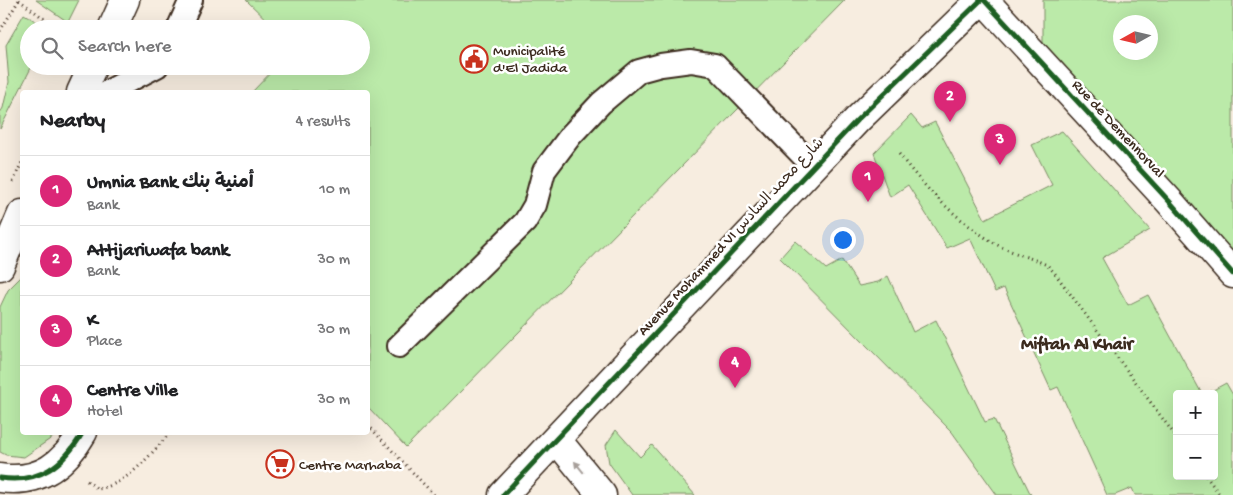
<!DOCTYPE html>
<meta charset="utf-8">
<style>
:root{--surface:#fff;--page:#f6f6f6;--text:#202124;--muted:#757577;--line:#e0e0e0;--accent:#db2777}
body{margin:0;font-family:"Gochi Hand","Playpen Sans Arabic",sans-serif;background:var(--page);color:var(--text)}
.controls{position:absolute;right:15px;bottom:15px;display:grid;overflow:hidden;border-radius:5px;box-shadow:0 5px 20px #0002}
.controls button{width:45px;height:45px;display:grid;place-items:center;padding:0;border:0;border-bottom:1px solid var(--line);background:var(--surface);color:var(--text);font:25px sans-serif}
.compass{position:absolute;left:1113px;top:15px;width:45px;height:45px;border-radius:50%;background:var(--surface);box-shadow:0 5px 20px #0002;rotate:262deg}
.you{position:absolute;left:842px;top:239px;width:18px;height:18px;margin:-12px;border:4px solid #fff;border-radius:50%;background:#1a73e8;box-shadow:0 0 0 8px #1a73e833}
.badge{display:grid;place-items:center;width:32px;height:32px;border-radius:50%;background:var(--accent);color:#fff;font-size:16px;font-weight:700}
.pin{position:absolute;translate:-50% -41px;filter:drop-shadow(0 1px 2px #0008)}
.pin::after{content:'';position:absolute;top:26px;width:18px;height:15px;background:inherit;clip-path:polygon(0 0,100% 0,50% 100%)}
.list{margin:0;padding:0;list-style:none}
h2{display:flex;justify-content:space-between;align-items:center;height:65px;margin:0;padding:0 20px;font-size:21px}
h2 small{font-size:16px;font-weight:400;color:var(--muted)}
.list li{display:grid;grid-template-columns:32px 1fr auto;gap:15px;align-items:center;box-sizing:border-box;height:70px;padding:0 20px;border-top:1px solid var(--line)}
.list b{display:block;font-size:19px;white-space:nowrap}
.list p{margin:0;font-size:16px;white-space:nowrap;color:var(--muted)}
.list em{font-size:16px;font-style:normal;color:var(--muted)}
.icon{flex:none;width:28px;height:28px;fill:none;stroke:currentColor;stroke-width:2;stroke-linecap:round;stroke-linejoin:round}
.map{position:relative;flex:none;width:1233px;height:495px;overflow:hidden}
.search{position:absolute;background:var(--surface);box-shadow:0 5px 20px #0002;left:20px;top:20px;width:350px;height:55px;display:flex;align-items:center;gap:12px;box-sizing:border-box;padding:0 18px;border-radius:28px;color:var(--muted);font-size:19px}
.panel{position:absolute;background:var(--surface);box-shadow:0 5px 20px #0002;left:20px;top:90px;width:350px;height:345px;border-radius:5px}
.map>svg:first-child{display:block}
.green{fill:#bbeaa9;stroke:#7b8a64;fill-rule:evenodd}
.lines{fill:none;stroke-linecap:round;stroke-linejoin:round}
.service-casing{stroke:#3b2a1e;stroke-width:26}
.minor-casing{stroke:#3b2a1e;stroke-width:31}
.path{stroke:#3b2a1e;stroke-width:3;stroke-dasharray:1 4;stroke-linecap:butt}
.service{stroke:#fff;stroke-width:22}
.minor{stroke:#fff;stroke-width:28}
.cycleway-casing{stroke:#fff;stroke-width:8}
.cycleway{stroke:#1b5e20;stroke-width:5}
.oneway{fill:#a79f9a}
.labels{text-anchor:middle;stroke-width:5;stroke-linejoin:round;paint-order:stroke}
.poi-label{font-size:15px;fill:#3b2a1e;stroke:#fff;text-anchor:start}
.street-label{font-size:15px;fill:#3b2a1e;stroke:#fff}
.quarter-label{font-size:18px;font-weight:bold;fill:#3b2a1e;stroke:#fff}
</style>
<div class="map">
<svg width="1233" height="495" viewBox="0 0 1233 495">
<rect width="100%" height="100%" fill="#f7ede0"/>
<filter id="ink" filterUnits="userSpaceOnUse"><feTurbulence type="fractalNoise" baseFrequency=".02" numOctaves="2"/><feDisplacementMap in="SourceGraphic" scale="10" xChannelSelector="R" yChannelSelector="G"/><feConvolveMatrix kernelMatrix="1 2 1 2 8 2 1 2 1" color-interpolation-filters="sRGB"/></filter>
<g filter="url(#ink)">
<!-- green -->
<g class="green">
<path d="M36 0H79L68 22Z"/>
<path d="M246 0H845L406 447 368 407V92H252L277 66H361V29H276Z"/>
<path d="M1043 0H1233V257L1043 43ZM1120 22H1150V52H1120Z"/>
<path d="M24 14 48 29H29V66H32L0 129V113L3 108 9 82 6 45Z"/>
<path d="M911 115 922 128 935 122 985 219 1052 185 1032 145 1062 131 1150 230 1102 258 1128 305 1148 295 1202 394H1177V476H1214V394H1206L1226 383 1233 395V495H1135L1132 488 1115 495H1107L1058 387 1051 390 1004 288 995 292 970 238 947 248 908 185 890 197 874 153Z"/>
<path d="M795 241 826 269 842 260 859 286 878 282 888 276 913 332 936 320 985 422 994 419 1031 495H997L952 432 780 258Z"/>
<path d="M22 276V432L59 433 24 457 6 455 0 452V307L8 290Z"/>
<path d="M616 430 640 457 652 445 695 495H632L609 463 606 445Z"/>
</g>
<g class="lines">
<!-- service casing -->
<g class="service-casing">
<g id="service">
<path d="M178 29 191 0"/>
<path d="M107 92 157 66"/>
<path d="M399 346 525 222 535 205 544 171 571 135 601 103 639 71 661 65 691 61 715 65 814 167"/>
</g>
</g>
<!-- minor casing -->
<g class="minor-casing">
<g id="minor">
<path d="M984 0 1169 201 1233 274"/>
<path d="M112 29 125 0"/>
<path d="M81 92 93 66"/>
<path d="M0 266 22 214"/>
<path d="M557 440 602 495"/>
<path d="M0 478C39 484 64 465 83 432"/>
<path d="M503 495 857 120 981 0"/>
</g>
</g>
<!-- path -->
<g class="path">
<path d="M19 0 58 29"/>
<path d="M0 31 19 0"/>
<path d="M899 154C925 189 957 220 994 243 1011 253 1030 257 1047 265L1054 272 1177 438"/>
<path d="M13 182 22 162"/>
<path d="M368 425 434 495"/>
<path d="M1206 476 1220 495"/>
<path d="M87 481 98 489C129 484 150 454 171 432"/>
</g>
<!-- service -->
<use href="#service" class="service"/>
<!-- minor -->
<use href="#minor" class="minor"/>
<!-- cycleway casing -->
<g class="cycleway-casing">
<g id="cycleway">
<path d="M984 0 1169 201 1233 274"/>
<path d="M0 478C39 484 64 465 83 432"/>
<path d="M503 495 857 120 981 0"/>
</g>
</g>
<!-- cycleway -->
<use href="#cycleway" class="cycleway"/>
</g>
<!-- one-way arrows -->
<defs><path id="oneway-solid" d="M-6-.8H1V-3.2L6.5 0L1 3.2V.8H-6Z" transform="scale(1.25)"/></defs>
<use class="oneway" href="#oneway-solid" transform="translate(579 467) rotate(-129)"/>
</g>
<!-- icons -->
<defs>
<g id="civic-ring" transform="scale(1.4375)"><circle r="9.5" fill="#fff" stroke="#c8321e" stroke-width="1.5"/><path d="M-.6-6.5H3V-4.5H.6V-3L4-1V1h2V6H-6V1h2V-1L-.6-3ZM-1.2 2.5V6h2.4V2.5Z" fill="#c8321e"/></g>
<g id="supermarket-ring" transform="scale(1.4375)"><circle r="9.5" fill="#fff" stroke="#c8321e" stroke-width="1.5"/><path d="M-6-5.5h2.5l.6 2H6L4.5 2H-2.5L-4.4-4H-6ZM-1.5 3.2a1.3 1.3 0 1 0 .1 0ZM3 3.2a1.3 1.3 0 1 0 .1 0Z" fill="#c8321e"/></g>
</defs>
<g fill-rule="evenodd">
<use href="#civic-ring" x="474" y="59"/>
<use href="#supermarket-ring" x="280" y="464"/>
</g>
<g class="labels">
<!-- poi labels -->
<g class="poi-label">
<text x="493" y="55">Municipalité<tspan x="493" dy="17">d'El Jadida</tspan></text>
<text x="299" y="469">Centre Marhaba</text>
</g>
<!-- street labels -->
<g class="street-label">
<text transform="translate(1119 128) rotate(47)" y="5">Rue de Demennorval</text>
<text transform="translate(730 236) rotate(-47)" y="5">Avenue Mohammed VI شارع محمد السادس</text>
</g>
<!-- quarter labels -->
<g class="quarter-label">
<text x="1077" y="349">Miftah Al Khair</text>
</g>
</g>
</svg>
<div class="controls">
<button>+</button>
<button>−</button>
</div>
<svg class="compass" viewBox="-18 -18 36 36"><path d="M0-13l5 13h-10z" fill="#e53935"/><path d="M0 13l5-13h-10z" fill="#757577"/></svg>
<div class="you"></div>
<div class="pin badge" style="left:868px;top:202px">1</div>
<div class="pin badge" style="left:950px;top:122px">2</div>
<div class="pin badge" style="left:1000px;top:165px">3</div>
<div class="pin badge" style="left:735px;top:388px">4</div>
<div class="search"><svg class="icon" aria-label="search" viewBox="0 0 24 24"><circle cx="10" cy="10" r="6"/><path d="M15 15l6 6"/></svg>Search here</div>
<section class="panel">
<h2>Nearby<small>4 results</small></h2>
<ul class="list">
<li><span class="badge">1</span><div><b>Umnia Bank أمنية بنك</b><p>Bank</p></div><em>10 m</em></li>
<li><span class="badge">2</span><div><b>Attijariwafa bank</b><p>Bank</p></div><em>30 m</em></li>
<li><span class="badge">3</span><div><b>K</b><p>Place</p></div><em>30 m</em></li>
<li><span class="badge">4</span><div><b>Centre Ville</b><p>Hotel</p></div><em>30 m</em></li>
</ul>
</section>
</div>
